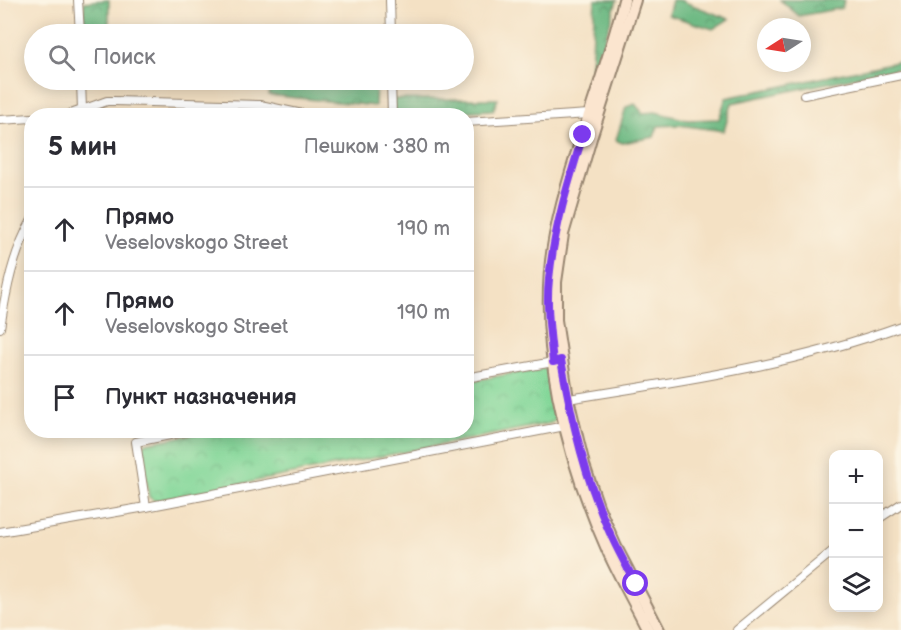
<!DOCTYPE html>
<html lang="ru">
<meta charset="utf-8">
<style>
:root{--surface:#fff;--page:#f2f2f3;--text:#2b2b33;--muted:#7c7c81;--line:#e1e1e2}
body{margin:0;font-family:"Balsamiq Sans",sans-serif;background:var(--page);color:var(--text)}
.controls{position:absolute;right:18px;bottom:18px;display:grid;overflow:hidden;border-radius:12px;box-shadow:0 3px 15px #0003}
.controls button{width:54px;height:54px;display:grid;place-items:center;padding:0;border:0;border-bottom:2px solid var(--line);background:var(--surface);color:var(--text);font:30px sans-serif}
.compass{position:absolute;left:757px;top:18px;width:54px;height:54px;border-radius:50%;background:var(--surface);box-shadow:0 3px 15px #0003;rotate:258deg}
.stop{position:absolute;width:18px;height:18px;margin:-14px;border:4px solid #7c3aed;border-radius:50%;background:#fff}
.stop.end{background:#7c3aed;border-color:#fff;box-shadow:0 2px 6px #0008}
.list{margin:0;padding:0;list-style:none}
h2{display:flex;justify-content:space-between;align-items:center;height:78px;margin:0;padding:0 24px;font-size:26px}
h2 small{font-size:20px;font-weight:400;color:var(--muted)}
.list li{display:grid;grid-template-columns:39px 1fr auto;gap:18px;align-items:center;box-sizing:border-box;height:84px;padding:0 24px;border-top:2px solid var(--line)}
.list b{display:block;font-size:22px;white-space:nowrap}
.list p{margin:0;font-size:20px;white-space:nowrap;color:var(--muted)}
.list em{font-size:20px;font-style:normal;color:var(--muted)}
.icon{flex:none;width:33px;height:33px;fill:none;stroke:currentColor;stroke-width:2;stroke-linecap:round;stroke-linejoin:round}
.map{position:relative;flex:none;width:901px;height:630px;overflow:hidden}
.search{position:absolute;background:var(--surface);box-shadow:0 3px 15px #0003;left:24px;top:24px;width:450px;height:66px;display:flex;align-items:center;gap:15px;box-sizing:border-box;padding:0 21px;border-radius:33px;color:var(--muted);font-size:22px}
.panel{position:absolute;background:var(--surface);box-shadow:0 3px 15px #0003;left:24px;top:108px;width:450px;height:330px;border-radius:24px}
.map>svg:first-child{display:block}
.forest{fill:url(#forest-crowns);stroke:#527150;stroke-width:1.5}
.park{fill:url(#park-crowns);stroke:#5f805c;stroke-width:1.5}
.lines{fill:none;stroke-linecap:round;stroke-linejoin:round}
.street-casing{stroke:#988671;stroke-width:10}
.secondary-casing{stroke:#988671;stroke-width:14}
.street{stroke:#fff;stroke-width:8}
.secondary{stroke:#fbe5cf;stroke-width:10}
.route{stroke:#7c3aed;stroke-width:8}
</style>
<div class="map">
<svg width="901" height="630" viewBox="0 0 901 630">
<defs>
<pattern id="forest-crowns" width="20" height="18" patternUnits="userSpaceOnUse" patternTransform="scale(1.5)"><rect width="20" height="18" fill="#6ab881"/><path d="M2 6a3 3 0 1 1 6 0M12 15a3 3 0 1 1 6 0" fill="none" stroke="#589669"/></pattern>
<pattern id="park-crowns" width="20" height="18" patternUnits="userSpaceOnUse" patternTransform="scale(1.5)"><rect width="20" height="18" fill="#83d799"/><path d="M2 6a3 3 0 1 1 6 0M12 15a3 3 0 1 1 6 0" fill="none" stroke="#72b983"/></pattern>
</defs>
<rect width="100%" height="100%" fill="#fcf5e5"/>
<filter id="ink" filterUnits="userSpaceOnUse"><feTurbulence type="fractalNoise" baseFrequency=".0167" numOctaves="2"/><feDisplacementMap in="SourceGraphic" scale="12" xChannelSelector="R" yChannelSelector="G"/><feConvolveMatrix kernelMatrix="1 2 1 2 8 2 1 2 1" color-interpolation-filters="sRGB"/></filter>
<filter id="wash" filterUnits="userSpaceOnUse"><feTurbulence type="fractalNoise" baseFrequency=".008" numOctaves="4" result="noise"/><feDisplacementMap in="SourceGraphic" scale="24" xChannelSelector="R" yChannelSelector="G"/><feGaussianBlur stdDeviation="1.35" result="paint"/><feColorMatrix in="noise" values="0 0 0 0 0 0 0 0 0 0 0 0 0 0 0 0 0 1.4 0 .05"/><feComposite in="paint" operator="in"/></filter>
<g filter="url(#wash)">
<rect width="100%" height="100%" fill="#f4e1c4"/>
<!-- forest -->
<g class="forest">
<path d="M109 0V34H83L84 2Z"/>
<path d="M595 0H617L596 69 591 67Z"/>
<path d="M672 0H679L729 19 713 29 668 15Z"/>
<path d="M780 0H844L842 8 799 16Z"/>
<path d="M901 61V68L732 103 724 131 679 125 658 126 654 137 622 143 616 140 626 107 635 104 643 113 655 112 688 120 719 119 726 98Z"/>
<path d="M283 80H376L375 106 269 95 270 81Z"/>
<path d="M389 99H498L493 110 388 115Z"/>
</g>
<!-- park -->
<path class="park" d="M541 368 547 369 557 418 551 423 155 501 149 497 141 448 147 443 213 431 466 430 467 382Z"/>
</g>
<g filter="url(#ink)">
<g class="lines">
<!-- street casing -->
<g class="street-casing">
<g id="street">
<path d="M78 0 80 34"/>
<path d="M390 0 391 34"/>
<path d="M81 80 82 110 107 101H114L260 105 312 116"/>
<path d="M391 80 392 116"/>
<path d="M804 95 901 75"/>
<path d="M65 116 82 110 81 115"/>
<path d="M0 120 32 118"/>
<path d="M466 122 589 114"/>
<path d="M0 328C6 290 13 253 32 220"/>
<path d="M466 378 553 362"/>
<path d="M568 399C681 381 793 365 901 326"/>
<path d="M194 430 136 442 146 507 565 426"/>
<path d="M878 519 901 504"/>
<path d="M0 532 146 507"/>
<path d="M737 630 834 550"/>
</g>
</g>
<!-- secondary casing -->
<g class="secondary-casing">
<g id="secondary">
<path d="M624 0C605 79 571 155 555 235 535 336 566 457 607 549 619 577 635 603 648 630"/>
<path d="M635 0 591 138 563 234 556 282V320L568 399 584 465 598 506 616 547 659 630"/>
</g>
</g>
<!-- street -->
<use href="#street" class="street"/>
<!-- secondary -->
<use href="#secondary" class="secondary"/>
</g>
</g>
<g class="lines" filter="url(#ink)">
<!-- route -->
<path class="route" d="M583 135C568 183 554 229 549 279 546 306 550 334 553 362L561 360C570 409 580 458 598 504 608 532 622 558 636 584"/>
</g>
</svg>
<div class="controls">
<button>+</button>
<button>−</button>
<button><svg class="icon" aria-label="layers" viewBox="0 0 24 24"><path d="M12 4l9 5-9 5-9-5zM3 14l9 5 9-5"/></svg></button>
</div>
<svg class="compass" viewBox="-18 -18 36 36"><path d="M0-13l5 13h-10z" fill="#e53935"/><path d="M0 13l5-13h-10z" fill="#7c7c81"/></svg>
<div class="stop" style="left:636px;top:584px"></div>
<div class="stop end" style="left:583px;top:135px"></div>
<div class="search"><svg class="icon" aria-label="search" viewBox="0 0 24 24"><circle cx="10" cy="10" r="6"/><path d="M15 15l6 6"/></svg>Поиск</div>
<section class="panel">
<h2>5 мин<small>Пешком · 380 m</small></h2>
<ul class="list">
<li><svg class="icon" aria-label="ahead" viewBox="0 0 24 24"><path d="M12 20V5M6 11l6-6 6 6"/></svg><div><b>Прямо</b><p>Veselovskogo Street</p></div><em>190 m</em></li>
<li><svg class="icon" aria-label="ahead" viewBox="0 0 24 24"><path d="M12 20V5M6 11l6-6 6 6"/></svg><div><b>Прямо</b><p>Veselovskogo Street</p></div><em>190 m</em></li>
<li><svg class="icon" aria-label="arrive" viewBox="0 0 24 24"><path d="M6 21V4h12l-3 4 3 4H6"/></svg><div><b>Пункт назначения</b></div></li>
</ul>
</section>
</div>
